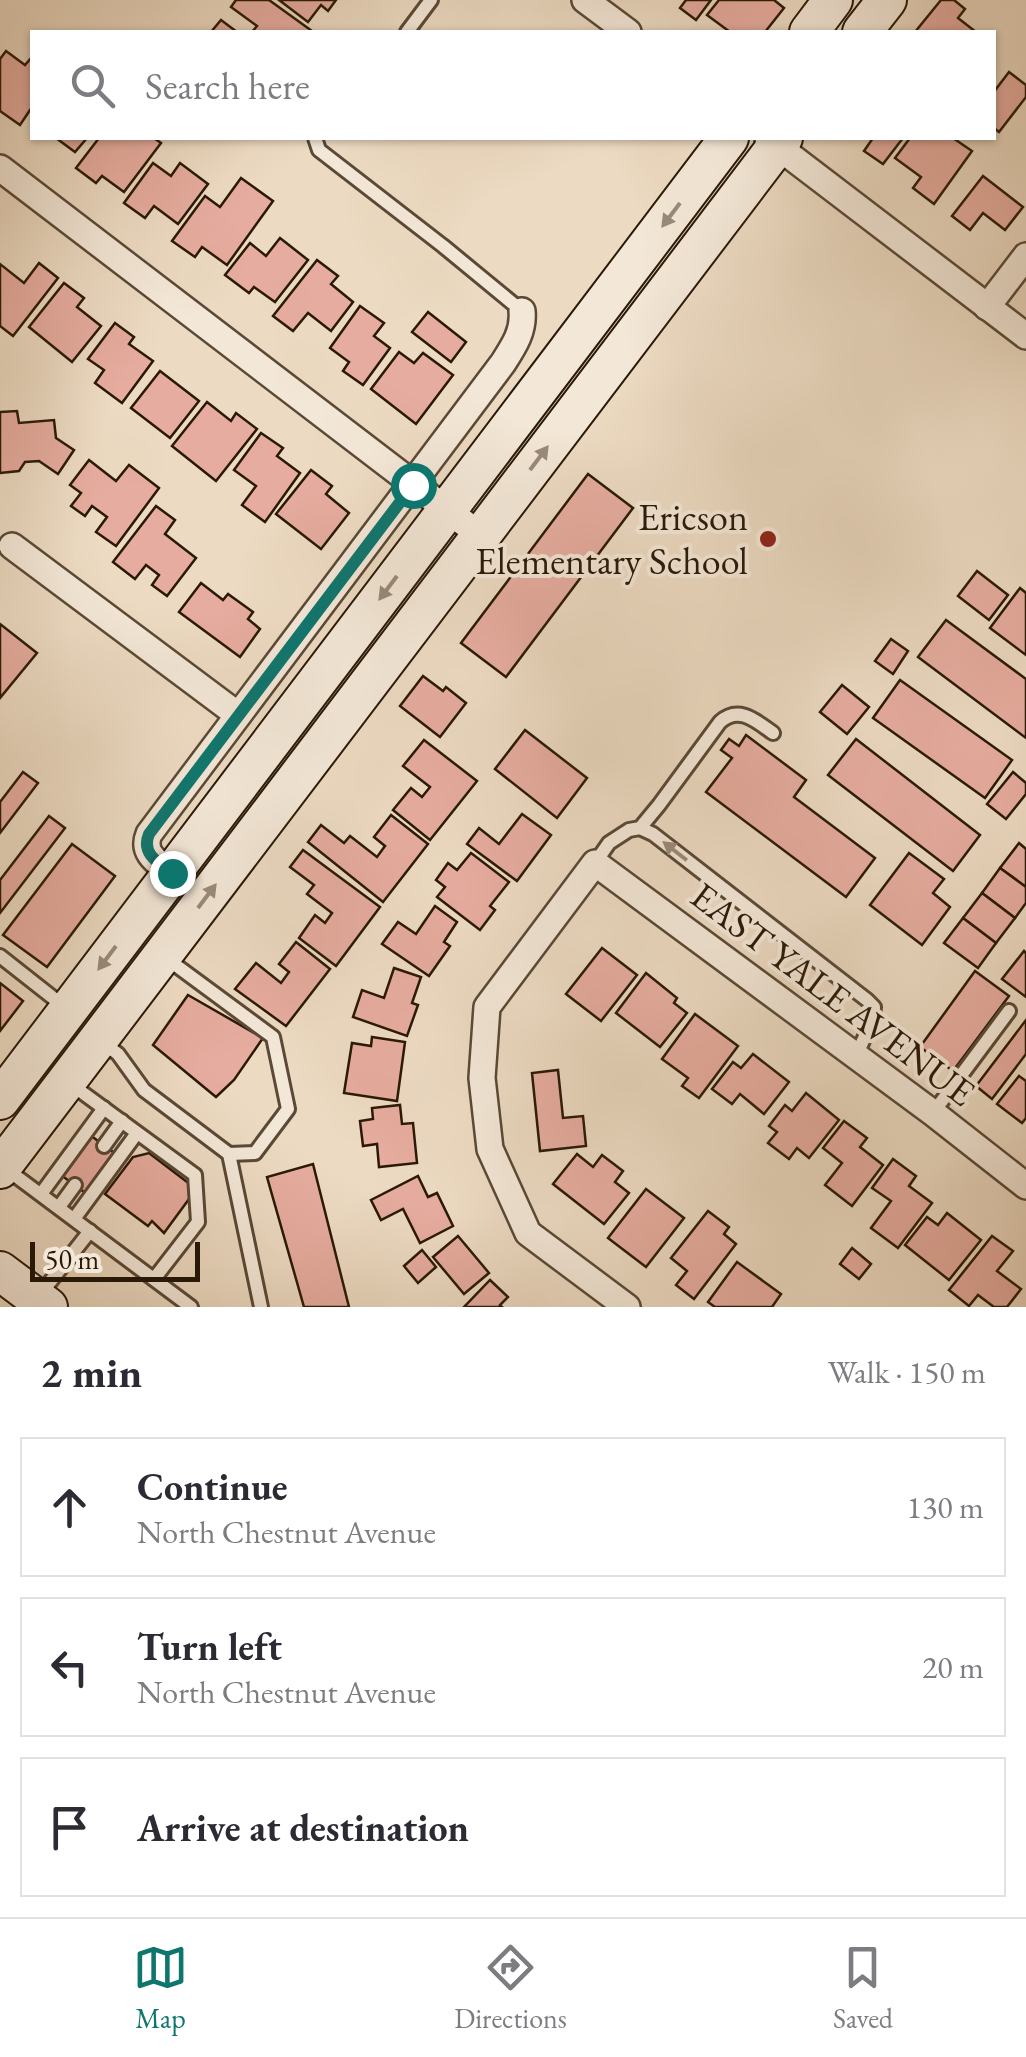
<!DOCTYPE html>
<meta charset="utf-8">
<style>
:root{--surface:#fff;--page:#f7f7f7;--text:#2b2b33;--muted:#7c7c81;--line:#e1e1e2;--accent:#0f766e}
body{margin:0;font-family:"EB Garamond",serif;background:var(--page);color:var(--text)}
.scale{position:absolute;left:30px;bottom:25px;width:170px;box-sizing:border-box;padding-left:10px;border:5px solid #2a1907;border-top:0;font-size:28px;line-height:35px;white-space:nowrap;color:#2a1907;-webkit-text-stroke:8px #f3e7d7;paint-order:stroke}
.stop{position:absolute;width:30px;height:30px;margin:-22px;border:8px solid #0f766e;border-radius:50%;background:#fff}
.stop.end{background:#0f766e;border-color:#fff;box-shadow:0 2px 10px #0008}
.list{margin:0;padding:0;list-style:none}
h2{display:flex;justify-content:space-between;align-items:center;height:130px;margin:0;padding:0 40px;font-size:42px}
h2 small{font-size:32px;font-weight:400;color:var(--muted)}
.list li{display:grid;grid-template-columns:65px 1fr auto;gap:30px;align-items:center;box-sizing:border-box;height:140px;margin:0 20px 20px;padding:0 20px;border:2px solid var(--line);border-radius:0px}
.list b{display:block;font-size:38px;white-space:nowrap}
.list p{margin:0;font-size:32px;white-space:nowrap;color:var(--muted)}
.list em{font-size:32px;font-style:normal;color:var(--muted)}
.icon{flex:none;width:55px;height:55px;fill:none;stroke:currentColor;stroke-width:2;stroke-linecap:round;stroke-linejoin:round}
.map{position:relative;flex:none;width:1026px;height:1307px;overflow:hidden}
.search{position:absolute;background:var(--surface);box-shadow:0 2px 8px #0004;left:30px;right:30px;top:30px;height:110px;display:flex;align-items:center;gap:25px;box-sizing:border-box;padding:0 35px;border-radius:0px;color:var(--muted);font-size:38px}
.sheet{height:610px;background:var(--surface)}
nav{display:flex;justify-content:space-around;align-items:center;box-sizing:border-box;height:140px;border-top:2px solid var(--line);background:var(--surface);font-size:28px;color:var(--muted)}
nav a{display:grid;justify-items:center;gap:5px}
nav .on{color:var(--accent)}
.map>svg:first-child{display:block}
.building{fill:#e6ac9f;stroke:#2a1907;stroke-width:2.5}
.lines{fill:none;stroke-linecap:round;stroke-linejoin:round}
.service-casing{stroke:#5a4936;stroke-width:18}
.minor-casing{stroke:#5a4936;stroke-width:30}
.secondary-casing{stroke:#2a1907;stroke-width:42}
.service{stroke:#f3e7d7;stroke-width:12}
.minor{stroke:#f3e7d7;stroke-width:25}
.secondary{stroke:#f3e7d7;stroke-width:38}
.oneway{fill:#998a79}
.route{stroke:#0f766e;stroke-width:12}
.poi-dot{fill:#8f2418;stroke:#f3e7d7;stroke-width:4}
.labels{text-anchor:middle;stroke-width:8;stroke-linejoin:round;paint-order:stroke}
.poi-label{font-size:38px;fill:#2a1907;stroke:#f3e7d7;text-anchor:end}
.street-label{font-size:38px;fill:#2a1907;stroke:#f3e7d7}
</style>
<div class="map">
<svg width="1026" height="1307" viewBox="0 0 1026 1307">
<rect width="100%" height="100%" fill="#ecdac2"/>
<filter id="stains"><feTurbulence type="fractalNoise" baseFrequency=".002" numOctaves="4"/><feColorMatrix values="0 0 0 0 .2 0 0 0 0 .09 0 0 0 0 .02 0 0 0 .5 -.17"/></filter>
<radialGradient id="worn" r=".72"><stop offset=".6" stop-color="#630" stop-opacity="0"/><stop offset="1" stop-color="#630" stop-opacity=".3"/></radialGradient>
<!-- building -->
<g class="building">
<path d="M236 0H269L312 31 252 32 257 26 231 7Z"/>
<path d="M279 0H336L328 11 321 5 308 22Z"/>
<path d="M686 0H711L696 20 680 8Z"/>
<path d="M719 0H774L784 8 765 32H730L707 15Z"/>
<path d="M941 0H954L965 9 958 18 976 32H915Z"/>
<path d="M221 20 237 32H211Z"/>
<path d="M6 51 25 65 31 58 32 59V107L20 125 0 111V59Z"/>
<path d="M1009 72 1026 85V97L999 132 994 128V87L996 89Z"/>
<path d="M56 138H87L75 152Z"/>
<path d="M99 138H154L161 143 124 192 102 176 96 183 76 168Z"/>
<path d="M873 138H903L883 164 864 151Z"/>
<path d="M910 138H953L972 151 934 204 913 188 921 177 895 158Z"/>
<path d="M153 163 171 176 180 163 208 184 178 224 154 206 145 218 124 203Z"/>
<path d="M983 176 1023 207 1005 230 983 213 970 230 952 216Z"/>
<path d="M241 178 273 201 227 265 202 247 195 257 172 241 205 196 220 207Z"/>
<path d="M280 238 308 260 275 302 254 287 249 293 225 275 250 243 266 256Z"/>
<path d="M317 260 338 276 331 284 353 302 331 331 308 313 293 331 273 316Z"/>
<path d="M39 263 58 278 13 336 0 326V264L24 283Z"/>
<path d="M64 283 84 298 77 307 101 326 72 362 29 327Z"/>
<path d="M360 306 384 323 374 336 390 348 363 385 343 371 349 362 330 348Z"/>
<path d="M428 312 466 342 451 362 412 332Z"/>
<path d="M115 323 134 337 129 344 153 361 122 403 95 383 104 370 88 359Z"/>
<path d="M399 352 414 363 423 353 453 375 416 424 371 389Z"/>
<path d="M160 371 199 401 170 438 131 408Z"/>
<path d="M207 402 231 421 236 413 257 429 216 481 172 446Z"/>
<path d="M17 411 19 423 54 420 56 438 74 450 58 474 39 461 25 462 19 471 0 473V412Z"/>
<path d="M261 433 283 448 277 456 300 473 265 522 242 505 256 486 234 470Z"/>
<path d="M89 460 116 481 129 465 159 488 116 546 96 532 107 517 92 506 85 516 71 506 81 493 70 485Z"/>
<path d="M311 470 332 486 326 494 349 513 321 549 276 514Z"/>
<path d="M588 474 633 508 506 677 461 643Z"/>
<path d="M156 506 175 520 165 534 196 558 167 596 152 585 159 575 146 565 135 579 113 562Z"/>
<path d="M977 571 1008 595 989 620 958 596Z"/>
<path d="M201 583 223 600 228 594 253 612 248 619 260 629 240 657 179 612Z"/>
<path d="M1020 588 1026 593V655L990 628Z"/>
<path d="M946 620 1026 679V738L918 657Z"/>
<path d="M0 624 37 653 0 698Z"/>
<path d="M891 639 908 651 893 674 875 661Z"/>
<path d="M423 676 443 691 446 687 466 703 440 737 400 706Z"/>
<path d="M900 680 1012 760 985 798 873 718Z"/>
<path d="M842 685 869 707 847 734 820 712Z"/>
<path d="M525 730 587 778 557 818 495 769Z"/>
<path d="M746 735 806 780 794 797 875 858 846 897 706 792 732 758 721 750 729 739 739 746Z"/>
<path d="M856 739 980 835 953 871 828 775Z"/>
<path d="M424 740 477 781 430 840 393 810 411 788 422 797 430 787 403 766Z"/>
<path d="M23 772 38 783 0 833V802Z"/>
<path d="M1013 772 1026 783V794L1006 819 987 804Z"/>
<path d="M522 814 551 835 517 881 467 844 479 828 499 844Z"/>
<path d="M391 815 428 844 383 902 308 842 321 825 344 843 350 836 377 857 385 846 374 837Z"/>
<path d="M49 816 65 828 0 913V880Z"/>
<path d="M1019 843 1026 849V887L1000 868Z"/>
<path d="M72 844 115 876 47 967 3 935Z"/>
<path d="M303 850 380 907 336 966 299 938 315 915 325 923 332 913 307 894 314 885 290 867Z"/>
<path d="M471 853 509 882 490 906 495 910 480 930 437 897 445 887 436 880 448 863 457 870Z"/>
<path d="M909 853 944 879 933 893 950 907 922 945 870 905Z"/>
<path d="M1000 868 1026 887V903L1015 918 982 893Z"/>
<path d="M982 893 1015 918 996 943 963 918Z"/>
<path d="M435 906 457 922 444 942 450 946 429 976 382 944 398 922 416 934Z"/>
<path d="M963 918 996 943 978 968 944 943Z"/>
<path d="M296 942 330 969 286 1026 235 989 256 963 281 983 289 972 279 964Z"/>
<path d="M602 948 637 975 601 1021 566 994Z"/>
<path d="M1024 951 1026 953V997L1002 979Z"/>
<path d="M394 968 421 977 412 1003 418 1005 407 1036 353 1017 362 990 384 998Z"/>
<path d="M975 971 1009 996 953 1071 920 1047Z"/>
<path d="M646 973 677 998 674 1003 687 1013 660 1047 616 1013Z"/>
<path d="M0 983 23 1001 0 1031Z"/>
<path d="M188 995 263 1038 234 1080 216 1097 153 1045Z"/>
<path d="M695 1014 738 1046 699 1098 682 1086 688 1078 662 1059Z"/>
<path d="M1026 1020V1054L992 1099 976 1086Z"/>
<path d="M372 1037 405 1042 397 1101 344 1093 352 1043 371 1046Z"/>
<path d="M753 1054 789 1082 764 1114 740 1094 732 1104 712 1089 733 1062 741 1068Z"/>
<path d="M558 1070 563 1118 583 1116 586 1146 540 1151 532 1073Z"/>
<path d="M1019 1076 1026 1081V1118L1022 1123 997 1104Z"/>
<path d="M806 1093 839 1120 809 1158 797 1148 789 1159 768 1143 777 1132 769 1126 785 1105 792 1111Z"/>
<path d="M400 1105 402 1124 413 1123 417 1163 379 1167 377 1144 363 1146 360 1121 373 1119 372 1108Z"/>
<path d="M844 1121 867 1138 860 1147 883 1165 852 1206 825 1185 842 1163 823 1148Z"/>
<path d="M90 1135 117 1155 88 1195 61 1175Z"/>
<path d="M149 1153 191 1185 189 1199 164 1233 152 1221 148 1226 105 1194 133 1157Z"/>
<path d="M577 1154 593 1167 602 1155 623 1171 615 1182 629 1193 604 1224 553 1184Z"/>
<path d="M893 1159 916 1176 909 1186 932 1203 898 1248 871 1228 891 1201 872 1188Z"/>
<path d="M313 1164 349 1307H304L267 1177Z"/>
<path d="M418 1176 428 1197 437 1193 453 1226 420 1243 403 1209 381 1220 371 1200Z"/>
<path d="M646 1189 684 1218 646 1267 608 1238Z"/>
<path d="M708 1211 729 1227 724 1234 736 1244 694 1299 676 1285 687 1271 671 1258Z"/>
<path d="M947 1213 981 1240 949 1280 905 1245 927 1217 938 1225Z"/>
<path d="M458 1236 489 1273 464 1294 433 1257Z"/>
<path d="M992 1236 1013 1251 997 1271 1021 1289 1007 1307H994L978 1295 969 1306 949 1290Z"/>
<path d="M852 1248 871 1264 859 1279 840 1264Z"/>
<path d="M422 1250 436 1267 418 1283 404 1266Z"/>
<path d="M737 1262 781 1294 772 1307H715L708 1302Z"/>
<path d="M490 1280 508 1297 500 1305 502 1307H464Z"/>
</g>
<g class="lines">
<!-- service casing -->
<g class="service-casing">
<g id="service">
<path d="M407 32 431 0"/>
<path d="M315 138 319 150 443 246 522 311"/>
<path d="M640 828 653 834 867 1000 874 1007 873 1019 856 1056"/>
<path d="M595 863 609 843 629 830 640 828 659 805 720 722C739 705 756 721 773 733"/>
<path d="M0 956 66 1008"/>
<path d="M166 958 273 1037 288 1109 255 1153 229 1154"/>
<path d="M102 1042 118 1054 144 1090 229 1154 261 1307"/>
<path d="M72 1085 195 1175 198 1222 154 1279"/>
<path d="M933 1113 1009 1011"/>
<path d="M104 1146 122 1121"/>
<path d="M5 1168 191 1307"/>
<path d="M41 1194 104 1108"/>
<path d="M59 1207 75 1185"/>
<path d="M74 1219 137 1133"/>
<path d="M39 1296 90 1231"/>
</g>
</g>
<!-- minor casing -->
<g class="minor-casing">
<g id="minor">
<path d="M585 0 628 32"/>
<path d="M768 139 1026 336"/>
<path d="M0 168 480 535"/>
<path d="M987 307 1026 256"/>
<path d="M12 546 238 715"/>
<path d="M171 873C157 862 141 853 149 834L503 363C514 346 524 331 522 311"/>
<path d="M627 1307 528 1233 490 1149 482 1078 487 1007 595 863 933 1113 1026 1186"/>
</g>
</g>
<!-- secondary casing -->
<g class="secondary-casing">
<g id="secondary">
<path d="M809 32 833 0"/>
<path d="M862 32 887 0"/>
<path d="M0 1100 729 138"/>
<path d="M0 1169 783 138"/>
<path d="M0 1271 48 1307"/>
</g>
</g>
<!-- service -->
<use href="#service" class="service"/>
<!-- minor -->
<use href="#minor" class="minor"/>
<!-- secondary -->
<use href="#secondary" class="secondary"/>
</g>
<!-- one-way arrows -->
<defs><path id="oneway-solid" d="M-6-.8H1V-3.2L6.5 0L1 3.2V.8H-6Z" transform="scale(2.5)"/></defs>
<g class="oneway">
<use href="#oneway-solid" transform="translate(671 215) rotate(127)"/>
<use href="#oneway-solid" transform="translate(539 458) rotate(-53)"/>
<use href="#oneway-solid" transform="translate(388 588) rotate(127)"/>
<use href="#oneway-solid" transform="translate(675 851) rotate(-142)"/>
<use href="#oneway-solid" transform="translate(207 896) rotate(-53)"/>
<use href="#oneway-solid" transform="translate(107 958) rotate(127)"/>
</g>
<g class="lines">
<!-- route -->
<path class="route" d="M172 873C157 862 141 853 149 834L413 485"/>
</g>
<!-- markers -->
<circle class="poi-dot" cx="768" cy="539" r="10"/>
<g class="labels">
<!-- poi labels -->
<g class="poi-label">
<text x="748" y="530">Ericson<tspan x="748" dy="44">Elementary School</tspan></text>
</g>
<!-- street labels -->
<g class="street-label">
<text transform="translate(833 994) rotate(37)" y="13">EAST YALE AVENUE</text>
</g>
</g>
<rect width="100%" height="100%" filter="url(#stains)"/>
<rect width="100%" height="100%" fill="url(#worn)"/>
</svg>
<div class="scale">50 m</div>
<div class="stop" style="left:413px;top:485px"></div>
<div class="stop end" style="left:172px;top:873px"></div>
<div class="search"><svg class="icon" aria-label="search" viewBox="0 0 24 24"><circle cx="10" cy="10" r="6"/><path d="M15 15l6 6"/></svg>Search here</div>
</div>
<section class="sheet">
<h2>2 min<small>Walk · 150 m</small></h2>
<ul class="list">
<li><svg class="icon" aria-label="ahead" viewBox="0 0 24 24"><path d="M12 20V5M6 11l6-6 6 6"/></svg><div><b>Continue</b><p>North Chestnut Avenue</p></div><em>130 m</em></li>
<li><svg class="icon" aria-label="left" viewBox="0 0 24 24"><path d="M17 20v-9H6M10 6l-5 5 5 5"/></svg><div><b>Turn left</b><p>North Chestnut Avenue</p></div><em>20 m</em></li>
<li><svg class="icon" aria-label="arrive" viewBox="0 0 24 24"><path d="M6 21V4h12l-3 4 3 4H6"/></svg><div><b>Arrive at destination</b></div></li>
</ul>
</section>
<nav>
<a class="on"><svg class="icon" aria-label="map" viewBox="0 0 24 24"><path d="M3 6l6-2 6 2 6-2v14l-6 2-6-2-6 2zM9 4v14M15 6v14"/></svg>Map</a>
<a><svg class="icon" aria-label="directions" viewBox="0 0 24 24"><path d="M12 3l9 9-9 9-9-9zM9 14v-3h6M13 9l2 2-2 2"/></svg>Directions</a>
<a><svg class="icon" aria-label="saved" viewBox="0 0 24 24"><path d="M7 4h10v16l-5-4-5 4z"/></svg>Saved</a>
</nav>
